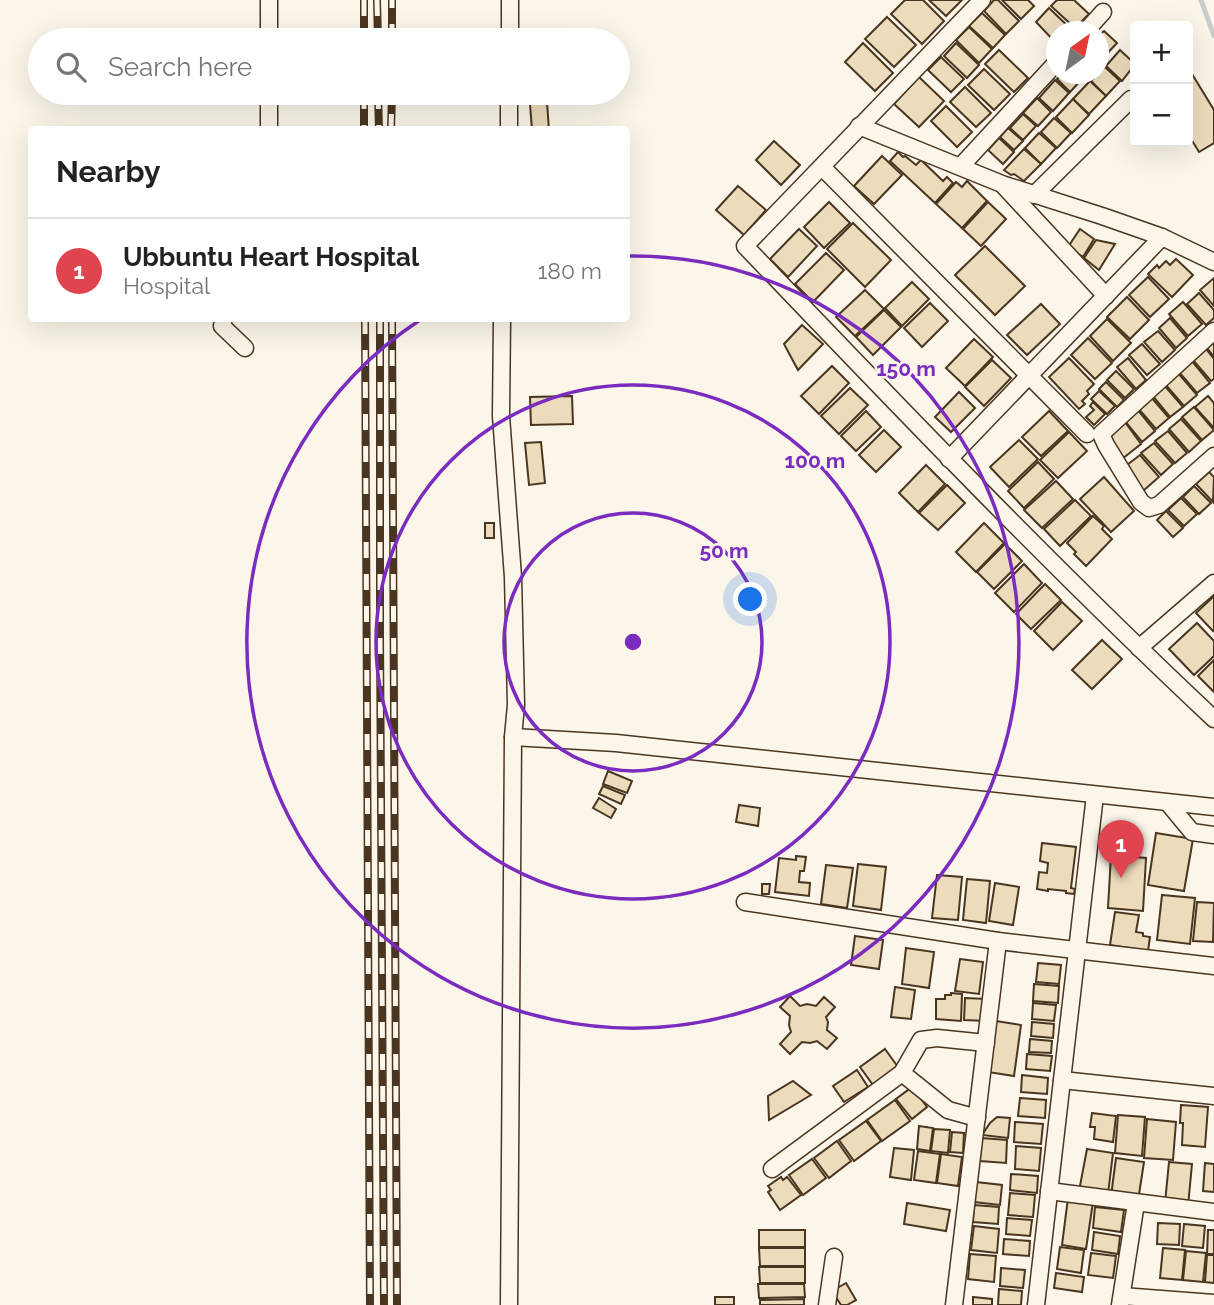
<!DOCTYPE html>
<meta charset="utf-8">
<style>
:root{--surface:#fff;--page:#f2f2f2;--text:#222;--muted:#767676;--line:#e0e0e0;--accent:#c62828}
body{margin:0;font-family:Raleway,sans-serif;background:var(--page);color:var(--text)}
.controls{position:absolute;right:21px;top:21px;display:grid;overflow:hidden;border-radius:7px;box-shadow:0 7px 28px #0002}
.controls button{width:63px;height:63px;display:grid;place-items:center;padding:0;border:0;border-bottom:2px solid var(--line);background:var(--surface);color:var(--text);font:35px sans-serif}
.compass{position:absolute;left:1046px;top:21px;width:63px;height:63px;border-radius:50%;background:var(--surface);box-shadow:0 7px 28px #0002;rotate:33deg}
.you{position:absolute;left:751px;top:600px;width:24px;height:24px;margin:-18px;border:5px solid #fff;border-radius:50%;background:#1a73e8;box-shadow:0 0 0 10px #1a73e833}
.badge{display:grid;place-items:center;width:46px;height:46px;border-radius:50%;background:var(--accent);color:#fff;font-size:23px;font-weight:700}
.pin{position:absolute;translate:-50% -58px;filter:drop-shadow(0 2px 4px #0008)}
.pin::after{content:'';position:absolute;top:37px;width:24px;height:21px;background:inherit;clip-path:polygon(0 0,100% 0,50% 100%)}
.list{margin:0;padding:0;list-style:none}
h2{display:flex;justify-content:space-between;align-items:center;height:91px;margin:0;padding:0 28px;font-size:30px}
h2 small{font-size:23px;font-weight:400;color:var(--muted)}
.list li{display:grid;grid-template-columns:46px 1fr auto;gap:21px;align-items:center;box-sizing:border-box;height:105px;padding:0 28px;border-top:2px solid var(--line)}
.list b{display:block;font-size:26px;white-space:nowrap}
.list p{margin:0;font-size:23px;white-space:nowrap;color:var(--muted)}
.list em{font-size:23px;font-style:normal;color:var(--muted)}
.icon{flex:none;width:38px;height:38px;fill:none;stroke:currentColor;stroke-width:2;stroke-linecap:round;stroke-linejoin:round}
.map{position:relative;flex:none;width:1214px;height:1305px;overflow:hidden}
.search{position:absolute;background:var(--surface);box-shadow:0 7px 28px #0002;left:28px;top:28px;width:602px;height:77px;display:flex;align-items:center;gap:18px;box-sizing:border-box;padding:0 24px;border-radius:38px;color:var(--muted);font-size:26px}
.panel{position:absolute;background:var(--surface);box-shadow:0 7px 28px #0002;left:28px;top:126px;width:602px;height:196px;border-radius:7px}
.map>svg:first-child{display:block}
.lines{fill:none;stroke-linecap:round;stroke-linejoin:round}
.stream{stroke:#c9cecd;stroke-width:5}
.building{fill:#ecdcbc;stroke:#4a3520;stroke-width:2}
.minor-casing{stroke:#4a3520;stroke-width:19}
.minor{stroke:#fbf6e9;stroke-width:16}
.rail-casing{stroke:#4a3520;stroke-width:8}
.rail{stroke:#fbf6e9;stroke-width:5;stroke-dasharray:16;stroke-linecap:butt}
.ring{fill:none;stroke:#7b2cbf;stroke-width:3.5}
.centre{fill:#7b2cbf;stroke:#fbf6e9;stroke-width:3.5}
.ring-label{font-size:21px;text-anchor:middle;font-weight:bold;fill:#7b2cbf;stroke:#fbf6e9;stroke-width:5;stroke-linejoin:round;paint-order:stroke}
</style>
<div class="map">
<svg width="1214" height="1305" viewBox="0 0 1214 1305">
<rect width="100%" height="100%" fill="#fbf6e9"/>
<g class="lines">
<!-- stream -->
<path class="stream" d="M1201 0 1214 36"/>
</g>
<!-- building -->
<g class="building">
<path d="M905 0H923L944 21 922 44 891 14Z"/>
<path d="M929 0H962L946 16Z"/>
<path d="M994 0H998L1019 21 1006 34 984 11Z"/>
<path d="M1002 0H1028L1034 6 1021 19Z"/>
<path d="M1057 0H1074L1089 14 1075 28 1051 6Z"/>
<path d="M1049 8 1073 31 1056 32V43L1036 22Z"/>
<path d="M982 13 1005 35 993 48 969 26Z"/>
<path d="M887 17 916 45 894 67 865 39Z"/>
<path d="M969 27 992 49 979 63 956 40Z"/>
<path d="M1104 31 1117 43 1102 59 1098 56V36Z"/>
<path d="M863 43 893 73 875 91 845 62Z"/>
<path d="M956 43 979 65 967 78 944 56Z"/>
<path d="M999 50 1028 78 1014 92 985 64Z"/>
<path d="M1120 50 1135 64 1122 81 1106 66Z"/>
<path d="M941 57 964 79 951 92 928 70Z"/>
<path d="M1105 67 1120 81 1106 96 1091 81Z"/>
<path d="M984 69 1010 94 994 110 968 85Z"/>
<path d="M1062 74H1083L1085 76 1070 92 1057 79Z"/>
<path d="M1192 74 1214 110V143L1199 152 1188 134V77Z"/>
<path d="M919 77 944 101 919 127 894 104Z"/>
<path d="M1055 80 1069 93 1053 111 1039 98Z"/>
<path d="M1090 81 1106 96 1089 114 1073 99Z"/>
<path d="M965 87 991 113 976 127 950 102Z"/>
<path d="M1037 98 1051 112 1038 126 1023 113Z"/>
<path d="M1073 99 1089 115 1072 133 1056 117Z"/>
<path d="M547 102 549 130H532L530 104Z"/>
<path d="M946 106 972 132 957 147 931 121Z"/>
<path d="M1023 114 1036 126 1023 140 1010 128Z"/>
<path d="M1054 118 1071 133 1057 148 1041 132Z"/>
<path d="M1008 128 1023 141 1014 150 1000 137Z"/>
<path d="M1039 133 1056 148 1041 164 1025 148Z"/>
<path d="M999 138 1014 152 1003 164 988 150Z"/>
<path d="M774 141 800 165 781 185 756 160Z"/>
<path d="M1024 149 1041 164 1024 181 1014 174 1011 175 1004 170Z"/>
<path d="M898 152 903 157 905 156 916 165 921 160 943 181 947 177 953 183 935 203 890 161Z"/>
<path d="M882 156 902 175 874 204 854 186Z"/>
<path d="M967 181 987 201 962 228 936 204 956 182 962 187Z"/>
<path d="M738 186 766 210 744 235 716 210Z"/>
<path d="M829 202 850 223 824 248 804 227Z"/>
<path d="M988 202 1006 219 981 246 963 229Z"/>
<path d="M853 223 891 260 865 287 827 249Z"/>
<path d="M799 229 817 246 788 277 770 259Z"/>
<path d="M1080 229 1094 239 1083 257 1068 247Z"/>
<path d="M1096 240 1115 244 1099 270 1084 258Z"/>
<path d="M985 246 1025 286 995 315 955 275Z"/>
<path d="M826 253 844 270 813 302 795 284Z"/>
<path d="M1176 259 1193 275 1172 297 1148 274 1157 265 1159 268 1166 261 1170 265Z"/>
<path d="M1148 277 1169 299 1150 317 1129 295Z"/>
<path d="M1214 278V306L1200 290Z"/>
<path d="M912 282 929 299 902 326 885 308Z"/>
<path d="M865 290 884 309 855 336 836 317Z"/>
<path d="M1199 293 1214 310V318L1206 325 1187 304Z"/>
<path d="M1127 297 1149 320 1130 339 1107 317Z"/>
<path d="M1183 302 1202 324 1188 336 1169 314Z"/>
<path d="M930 303 948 321 922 347 904 328Z"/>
<path d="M1041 304 1060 324 1027 355 1007 335Z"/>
<path d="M884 310 901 327 873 355 856 337Z"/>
<path d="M1170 318 1187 338 1176 348 1159 328Z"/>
<path d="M1107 319 1131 343 1113 361 1090 336Z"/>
<path d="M802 325 823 344 798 370 784 344Z"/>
<path d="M1158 331 1175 350 1162 362 1144 342Z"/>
<path d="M1088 338 1112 363 1095 379 1071 355Z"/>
<path d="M974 339 993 357 965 386 946 368Z"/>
<path d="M1214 342V357L1207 348Z"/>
<path d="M1142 344 1160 364 1147 375 1129 355Z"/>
<path d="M1206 349 1214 359V379L1211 381 1193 360Z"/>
<path d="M1069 358 1094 384 1087 391 1089 394 1082 401 1085 404 1079 409 1049 377Z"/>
<path d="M1128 358 1146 380 1136 389 1117 367Z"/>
<path d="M992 360 1011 378 984 406 965 387Z"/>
<path d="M1192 361 1210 383 1197 393 1179 372Z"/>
<path d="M832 366 849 383 819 414 801 396Z"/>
<path d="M1116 371 1134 389 1125 398 1107 380Z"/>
<path d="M1178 373 1197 395 1184 406 1165 384Z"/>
<path d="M1106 382 1124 400 1117 407 1099 389Z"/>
<path d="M1164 385 1183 407 1170 417 1152 395Z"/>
<path d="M850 388 868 405 839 434 821 416Z"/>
<path d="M1099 391 1115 406 1107 414 1091 399Z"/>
<path d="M959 392 975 408 951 432 935 417Z"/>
<path d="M572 396 573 424 531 425 530 397Z"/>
<path d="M1208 396 1214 403V428L1195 407Z"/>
<path d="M1151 397 1169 418 1156 429 1138 408Z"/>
<path d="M1093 402 1105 414 1094 425 1086 417 1094 410 1090 406Z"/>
<path d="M1194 407 1214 430 1202 440 1182 417Z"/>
<path d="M1137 409 1155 431 1142 442 1124 420Z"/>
<path d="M866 411 881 427 856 451 841 436Z"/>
<path d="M1049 411 1068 431 1041 456 1022 437Z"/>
<path d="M1122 418 1141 444 1117 463 1104 434Z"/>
<path d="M1181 419 1201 441 1189 452 1169 429Z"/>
<path d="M884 430 901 447 876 472 859 455Z"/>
<path d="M1168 431 1187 453 1175 463 1155 441Z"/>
<path d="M1069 432 1087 451 1058 478 1040 460Z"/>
<path d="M1019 440 1038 459 1009 487 990 467Z"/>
<path d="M541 442 545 483 529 485 525 443Z"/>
<path d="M1154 443 1173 464 1161 475 1141 453Z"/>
<path d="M1140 455 1159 477 1143 491 1127 465Z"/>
<path d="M1038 462 1054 479 1024 508 1008 491Z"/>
<path d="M926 465 945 484 918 512 899 493Z"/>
<path d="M1209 472 1214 477 1213 502 1196 484Z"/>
<path d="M1104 477 1134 511 1111 532 1080 499Z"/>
<path d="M1056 481 1073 499 1042 528 1024 510Z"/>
<path d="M947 485 965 503 938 530 919 513Z"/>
<path d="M1194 486 1211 503 1199 514 1183 497Z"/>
<path d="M1181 498 1197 514 1184 526 1168 510Z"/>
<path d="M1075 500 1091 516 1060 546 1044 529Z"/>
<path d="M1166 511 1183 528 1173 537 1157 520Z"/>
<path d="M1093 516 1104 526 1102 529 1112 539 1086 566 1074 554 1076 552 1067 543Z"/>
<rect x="485" y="523" width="9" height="15"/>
<path d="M984 523 1004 543 976 572 956 552Z"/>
<path d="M1005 544 1022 561 994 589 977 572Z"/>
<path d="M1024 564 1042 583 1014 612 995 593Z"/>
<path d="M1045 584 1061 600 1031 629 1016 614Z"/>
<path d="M1214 596V630L1213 631 1196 613Z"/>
<path d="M1062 602 1082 621 1053 650 1034 631Z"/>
<path d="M1197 623 1214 641V656L1194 675 1169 649Z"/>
<path d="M1102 640 1122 659 1092 689 1072 670Z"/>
<path d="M1214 660V692L1198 676Z"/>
<path d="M608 771 632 781 627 793 603 784Z"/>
<path d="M603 786 625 795 621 804 599 794Z"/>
<path d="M599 798 616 809 611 818 593 808Z"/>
<path d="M739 805 760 808 758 826 736 822Z"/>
<path d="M1156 833 1193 839 1184 891 1148 885Z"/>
<path d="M1042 843 1076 847 1071 888 1075 889 1074 894 1066 893V891L1048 889V891L1037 889 1039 872 1047 873 1048 863 1040 861Z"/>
<path d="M1111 855 1146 858 1143 911 1108 908Z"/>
<path d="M796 856 806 857 804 871H800L799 882 810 883 809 896 775 892 779 858 796 860Z"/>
<path d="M858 864 886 867 881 910 853 906Z"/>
<path d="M826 865 853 868 847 908 821 904Z"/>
<path d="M937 875 962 877 958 920 932 918Z"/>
<path d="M967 879 990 881 986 923 963 920Z"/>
<path d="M995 883 1019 887 1013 925 989 921Z"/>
<path d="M762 884H770L769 894H762Z"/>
<path d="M1162 895 1195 898 1190 944 1157 940Z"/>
<path d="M1197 902 1214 903 1213 942 1193 941Z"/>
<path d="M1115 912 1139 915 1136 932 1143 933V936L1150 937 1148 951 1110 945Z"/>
<path d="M855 936 883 940 879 969 851 965Z"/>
<path d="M906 948 934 952 929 988 902 984Z"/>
<path d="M960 959 983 962 979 994 955 991Z"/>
<path d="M1038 963 1061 965 1059 984 1036 982Z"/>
<path d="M1034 984 1059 986 1058 1003 1033 1001Z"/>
<path d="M895 987 915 990 911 1019 891 1017Z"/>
<path d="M951 993 962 994 961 1021 936 1019V999H945V995H951Z"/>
<path d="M790 996 800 1006 807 1004 816 1006 824 997 835 1007 826 1017 828 1022 827 1030 837 1038 827 1049 817 1041 810 1043 802 1042 790 1054 780 1044 791 1032 789 1025 790 1016 780 1007Z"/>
<path d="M965 998 987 999V1021L964 1020Z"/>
<path d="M1033 1003 1056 1005 1054 1021 1032 1019Z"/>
<path d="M996 1021 1021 1025 1014 1076 988 1072Z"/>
<path d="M1032 1022 1054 1024 1053 1038 1031 1036Z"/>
<path d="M1030 1039 1052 1041 1051 1053 1029 1052Z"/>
<path d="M885 1049 898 1067 873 1085 860 1067Z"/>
<path d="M1027 1054 1052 1056 1050 1071 1026 1069Z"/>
<path d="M857 1070 868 1087 844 1102 833 1086Z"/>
<path d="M1022 1075 1048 1078 1047 1094 1021 1092Z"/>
<path d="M793 1081 811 1095 769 1120 768 1096Z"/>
<path d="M912 1087 927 1107 912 1119 896 1099Z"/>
<path d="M1020 1098 1046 1100 1045 1118 1018 1116Z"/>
<path d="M895 1100 910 1121 882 1141 867 1120Z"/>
<path d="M1181 1105 1208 1107 1205 1147 1182 1145 1183 1123H1180Z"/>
<path d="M1092 1113 1116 1116 1113 1142 1094 1139 1095 1127H1090Z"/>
<path d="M1118 1115 1145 1117 1142 1156 1115 1153Z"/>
<path d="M997 1117 1010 1118 1008 1138 982 1135 990 1123Z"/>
<path d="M1147 1119 1176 1122 1173 1160 1144 1158Z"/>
<path d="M866 1121 881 1141 854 1161 839 1140Z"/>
<path d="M1015 1122 1043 1124 1041 1144 1014 1142Z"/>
<path d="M919 1126 933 1128 930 1151 917 1149Z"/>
<path d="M934 1129 950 1130 948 1153 931 1151Z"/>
<path d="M952 1132 964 1133 963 1153 950 1152Z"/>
<path d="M981 1138 1007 1140 1006 1163 980 1161Z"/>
<path d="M837 1141 851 1161 829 1178 814 1158Z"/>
<path d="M1016 1146 1041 1148 1039 1171 1015 1169Z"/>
<path d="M894 1148 914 1150 911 1180 890 1177Z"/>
<path d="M1087 1149 1113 1153 1108 1194 1079 1191Z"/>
<path d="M918 1151 940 1154 936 1183 914 1180Z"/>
<path d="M941 1154 962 1157 958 1186 937 1183Z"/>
<path d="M1116 1158 1144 1162 1138 1201 1111 1196Z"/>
<path d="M812 1159 826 1178 803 1195 789 1175Z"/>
<path d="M1169 1162 1192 1164 1188 1206 1165 1203Z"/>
<path d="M1205 1163 1214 1164V1192L1203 1191Z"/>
<path d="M1011 1174 1038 1176 1037 1193 1010 1190Z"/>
<path d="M781 1177 783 1180 787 1177 801 1195 780 1210 768 1192 771 1190 768 1186Z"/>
<path d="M976 1182 1002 1185 1000 1205 974 1202Z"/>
<path d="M1010 1193 1035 1195 1033 1217 1008 1215Z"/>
<path d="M1068 1198 1093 1202 1086 1249 1062 1245Z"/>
<path d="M907 1203 950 1210 946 1231 904 1224Z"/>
<path d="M974 1205 999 1207 998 1224 973 1222Z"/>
<path d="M1095 1207 1124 1210 1121 1232 1093 1228Z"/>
<path d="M1007 1218 1032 1220 1030 1236 1006 1234Z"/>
<path d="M1158 1223 1180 1224 1179 1245 1157 1244Z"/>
<path d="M1184 1224 1205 1226 1203 1248 1182 1246Z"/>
<path d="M974 1226 999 1229 997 1253 971 1250Z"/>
<rect x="759" y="1230" width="46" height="17"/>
<path d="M1208 1230H1214V1254H1207Z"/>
<path d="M1094 1232 1120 1236 1118 1254 1092 1250Z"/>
<path d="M1004 1239 1030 1241 1029 1256 1003 1254Z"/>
<path d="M1060 1247 1084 1250 1081 1273 1057 1269Z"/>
<path d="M759 1248H805V1266H760Z"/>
<path d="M1163 1248 1185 1250 1182 1280 1160 1278Z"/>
<path d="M1186 1251 1206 1253 1203 1282 1183 1280Z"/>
<path d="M1091 1253 1116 1256 1113 1278 1088 1275Z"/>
<path d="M970 1254 996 1256 994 1282 968 1279Z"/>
<path d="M1207 1255H1214V1283L1205 1282Z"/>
<path d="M759 1267H805V1283H760Z"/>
<path d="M1001 1268 1025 1270 1023 1288 1000 1286Z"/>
<path d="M1056 1273 1084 1277 1082 1292 1054 1288Z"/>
<path d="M846 1283 856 1300 847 1305H841L832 1291Z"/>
<path d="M758 1284H804L805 1297 759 1298Z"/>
<path d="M999 1289 1022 1291 1021 1305H998Z"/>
<rect x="715" y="1297" width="19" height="8"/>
<path d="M973 1297 992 1299V1305H973Z"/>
<path d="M804 1299V1305H760V1300Z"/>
</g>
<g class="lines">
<!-- minor casing -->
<g class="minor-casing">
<g id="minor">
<path d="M269 0V40"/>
<path d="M982 0 745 246C898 406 1052 567 1214 719"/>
<path d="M1085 32 1103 12"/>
<path d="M510 40V0"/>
<path d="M269 93V130"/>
<path d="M859 126 1002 184 1102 216 1162 237 1214 262"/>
<path d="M509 130V93"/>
<path d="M961 166 1056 63"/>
<path d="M822 167 1087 434"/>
<path d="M1003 185 1106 296"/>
<path d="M1034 195 1131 99"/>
<path d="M224 318 222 326 245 348"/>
<path d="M502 318 501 416 513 577 516 705 513 737 509 1305"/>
<path d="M1214 331 1101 434 1106 445 1141 502 1149 508 1159 505 1214 456"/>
<path d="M949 459 1162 237"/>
<path d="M1139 648 1214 583"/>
<path d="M513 737 616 743 1214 807"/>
<path d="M1168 803 1192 832 1214 835"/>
<path d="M745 902 998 941 1214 966"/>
<path d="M1062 1080 1214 1096"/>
<path d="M977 1118 948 1110 902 1073 921 1040 937 1038 986 1043"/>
<path d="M772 1169 902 1073"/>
<path d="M1049 1191 1214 1212"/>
<path d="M1122 1296 1214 1303"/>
<path d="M827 1305 834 1257"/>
<path d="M954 1305 998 941"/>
<path d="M1036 1305 1095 795"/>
<path d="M1120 1305 1136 1203"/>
</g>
</g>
<!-- minor -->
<use href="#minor" class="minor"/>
<!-- rail casing -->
<g class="rail-casing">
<g id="rail">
<path d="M364 0V40"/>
<path d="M377 0 378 40"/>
<path d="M392 40V0"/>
<path d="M364 93V130"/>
<path d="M378 93 379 130"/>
<path d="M391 130 392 93"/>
<path d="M365 318 370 1305"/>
<path d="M380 318V635L384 1305"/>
<path d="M392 318 397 1305"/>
</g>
</g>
<!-- rail -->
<use href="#rail" class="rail"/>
</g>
<!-- distance rings -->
<g class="ring">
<circle cx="633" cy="642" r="129"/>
<circle cx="633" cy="642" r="257"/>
<path d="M630 256A386 386 0 1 1 420 320"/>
</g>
<circle cx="633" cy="642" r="10" class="centre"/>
<g class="ring-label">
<text x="906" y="376">150 m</text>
<text x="815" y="468">100 m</text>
<text x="724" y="558">50 m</text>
</g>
</svg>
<div class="controls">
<button>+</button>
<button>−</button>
</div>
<svg class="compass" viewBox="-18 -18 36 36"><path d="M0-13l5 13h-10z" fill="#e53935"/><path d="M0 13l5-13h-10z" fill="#767676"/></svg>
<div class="you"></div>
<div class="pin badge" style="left:1121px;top:878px;background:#e0444e">1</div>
<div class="search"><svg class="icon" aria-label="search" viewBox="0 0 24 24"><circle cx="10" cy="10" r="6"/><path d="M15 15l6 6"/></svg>Search here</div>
<section class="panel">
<h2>Nearby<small></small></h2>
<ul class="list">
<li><span class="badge" style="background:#e0444e">1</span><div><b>Ubbuntu Heart Hospital</b><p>Hospital</p></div><em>180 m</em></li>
</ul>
</section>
</div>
